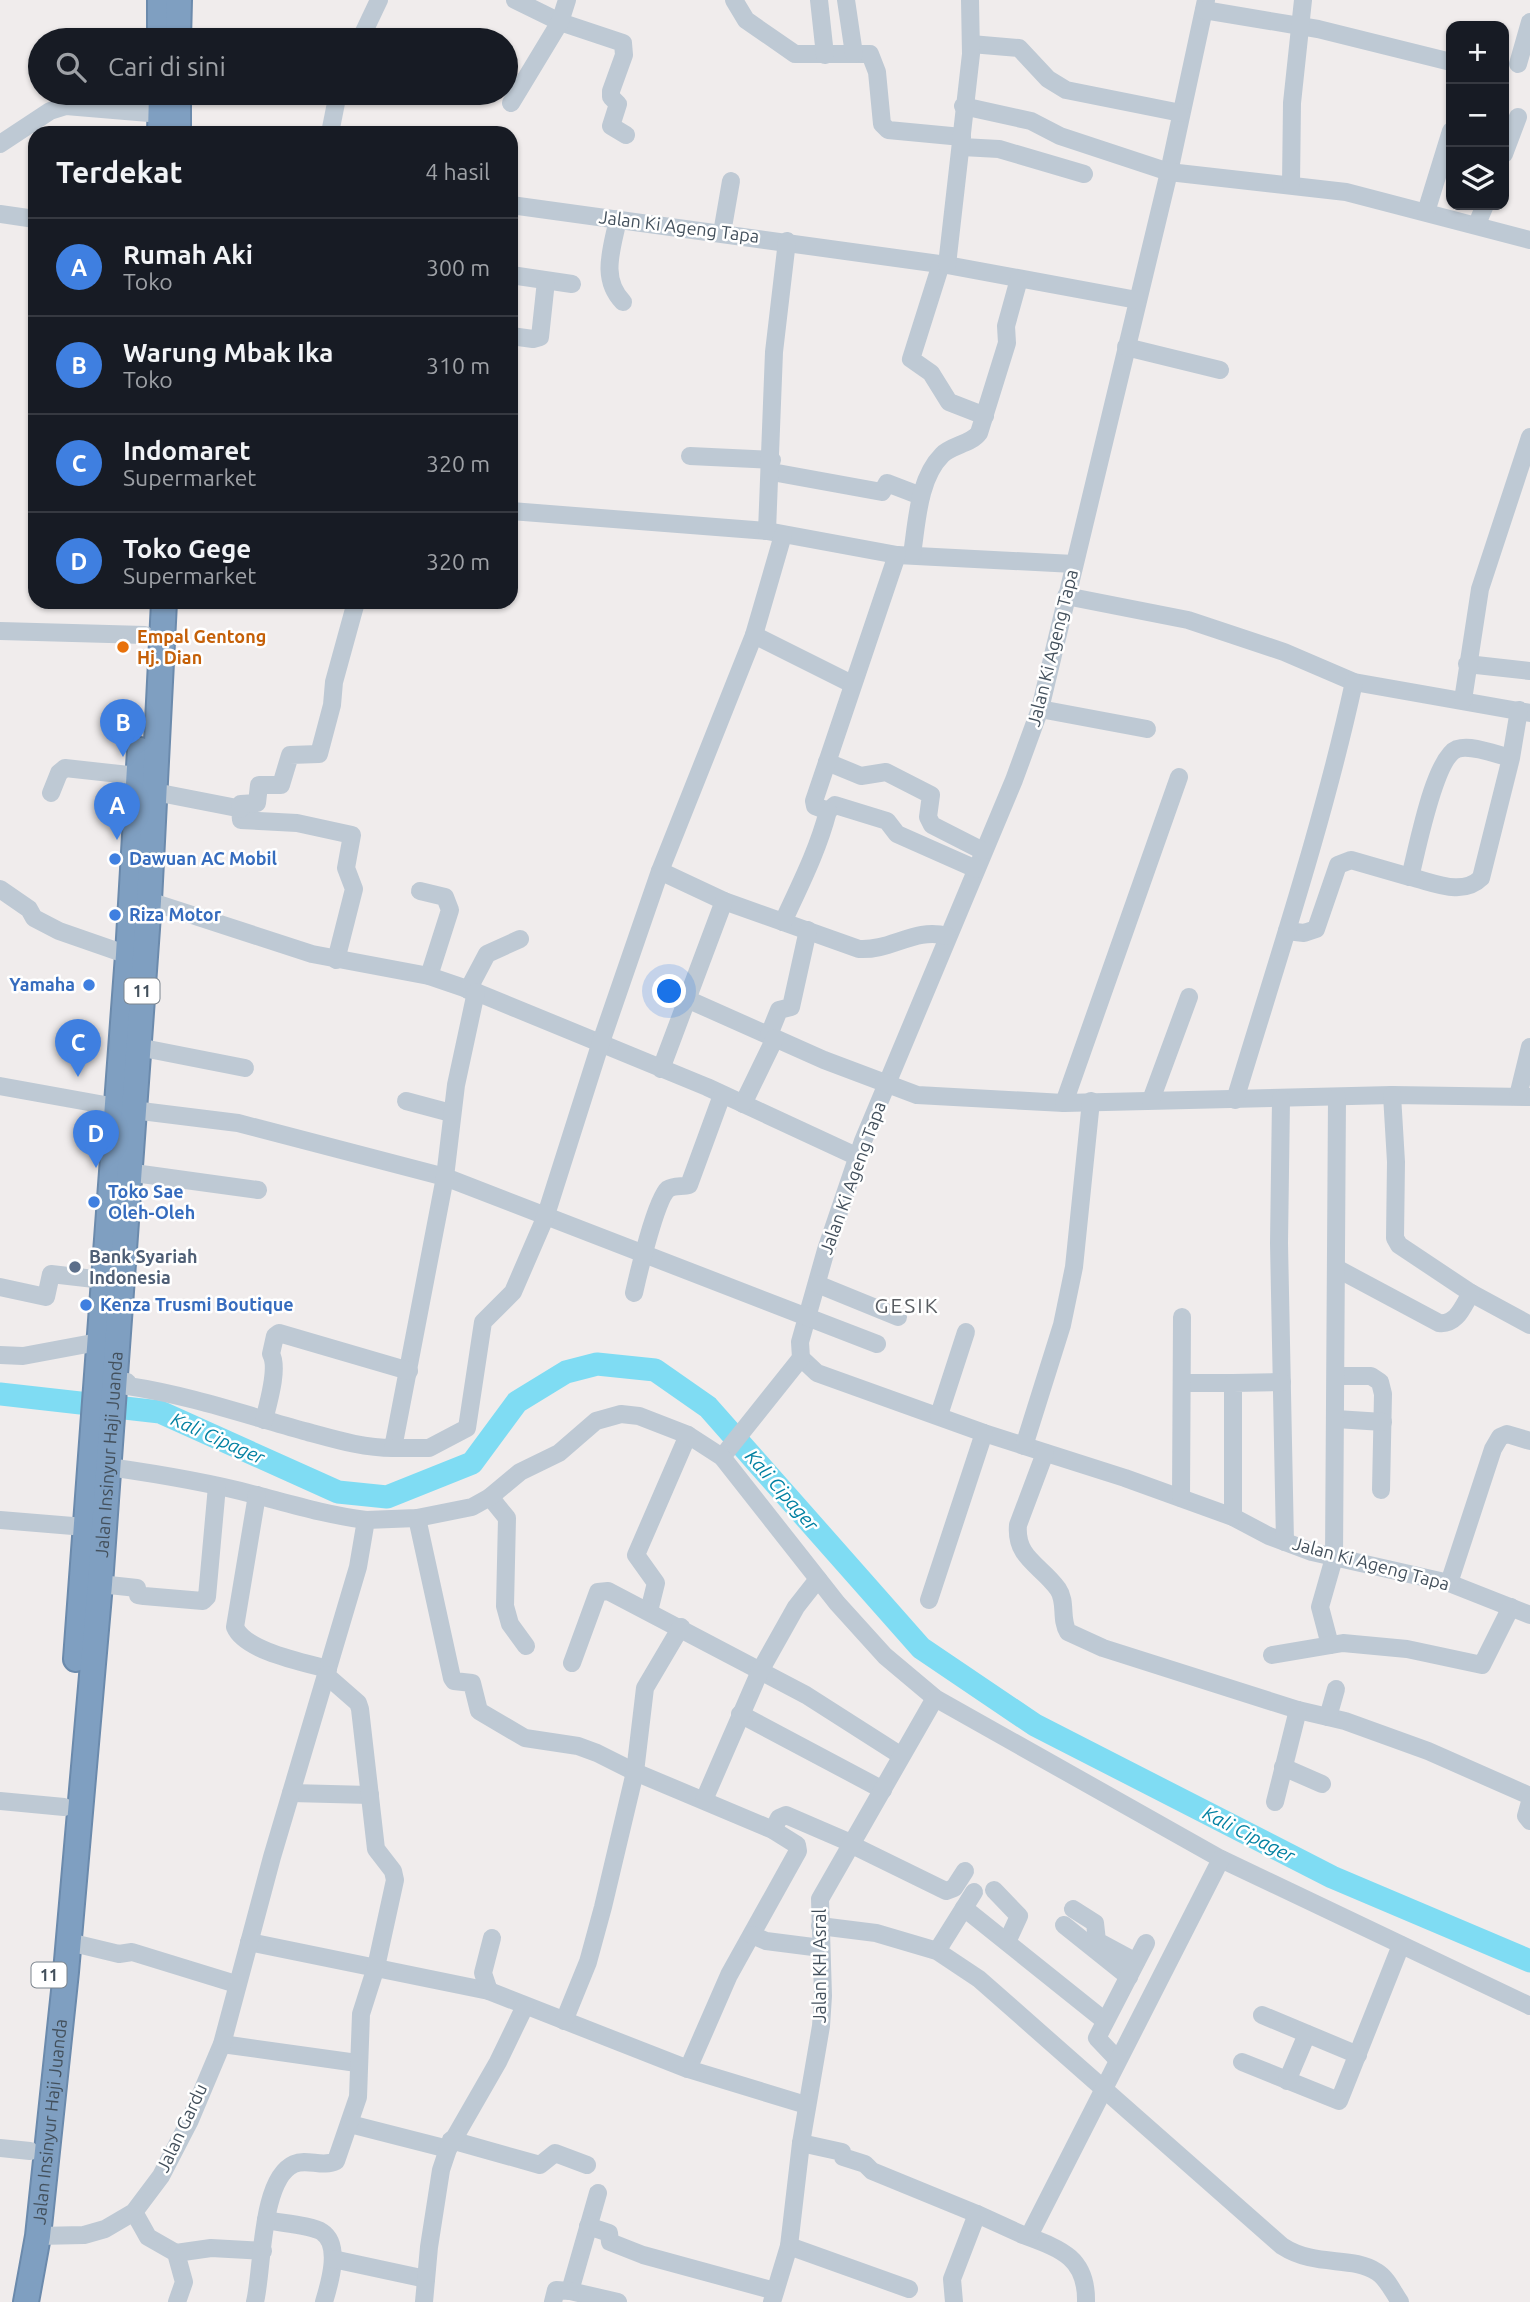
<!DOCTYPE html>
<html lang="id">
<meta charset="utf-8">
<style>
:root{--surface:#171b24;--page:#242831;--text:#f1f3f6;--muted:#9ea1a6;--line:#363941;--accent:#2563eb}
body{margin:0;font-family:Ubuntu,sans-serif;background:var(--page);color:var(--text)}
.controls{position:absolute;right:21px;top:21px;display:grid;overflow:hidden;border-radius:14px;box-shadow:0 2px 5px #0004}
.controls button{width:63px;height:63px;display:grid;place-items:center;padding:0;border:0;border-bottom:2px solid var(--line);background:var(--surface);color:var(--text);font:35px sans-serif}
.you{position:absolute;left:670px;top:992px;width:24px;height:24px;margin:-18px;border:5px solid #fff;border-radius:50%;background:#1a73e8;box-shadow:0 0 0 10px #1a73e833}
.badge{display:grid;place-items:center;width:46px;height:46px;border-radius:50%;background:var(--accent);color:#fff;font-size:23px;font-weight:700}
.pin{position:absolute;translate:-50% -58px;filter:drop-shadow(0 2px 4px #0008)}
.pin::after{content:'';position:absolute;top:37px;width:24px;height:21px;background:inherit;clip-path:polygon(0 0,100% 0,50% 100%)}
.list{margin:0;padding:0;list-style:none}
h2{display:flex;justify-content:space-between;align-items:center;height:91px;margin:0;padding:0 28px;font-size:30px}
h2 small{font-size:23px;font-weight:400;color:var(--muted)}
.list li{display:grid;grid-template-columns:46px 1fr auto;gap:21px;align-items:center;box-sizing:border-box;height:98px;padding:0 28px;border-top:2px solid var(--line)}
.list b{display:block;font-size:26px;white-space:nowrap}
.list p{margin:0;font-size:23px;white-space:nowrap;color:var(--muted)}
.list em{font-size:23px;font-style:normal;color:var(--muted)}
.icon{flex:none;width:38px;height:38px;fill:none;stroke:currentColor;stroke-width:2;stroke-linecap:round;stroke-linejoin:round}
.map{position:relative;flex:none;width:1530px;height:2302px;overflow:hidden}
.search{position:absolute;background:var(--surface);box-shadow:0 2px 5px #0004;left:28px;top:28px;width:490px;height:77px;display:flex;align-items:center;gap:18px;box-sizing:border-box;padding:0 24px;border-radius:38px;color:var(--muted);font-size:26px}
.panel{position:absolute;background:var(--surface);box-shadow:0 2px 5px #0004;left:28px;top:126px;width:490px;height:483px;border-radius:21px}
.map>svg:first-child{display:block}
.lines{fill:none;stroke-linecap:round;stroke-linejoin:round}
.river{stroke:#7fdcf3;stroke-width:23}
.highway-casing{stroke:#6b8aac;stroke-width:28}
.minor{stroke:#bec9d4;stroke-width:18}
.highway{stroke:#7f9fc1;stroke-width:24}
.food-dot{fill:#e8710a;stroke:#fff;stroke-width:2.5}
.shop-dot{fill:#3f7fe0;stroke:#fff;stroke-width:2.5}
.service-dot{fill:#5c6f8a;stroke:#fff;stroke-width:2.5}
.labels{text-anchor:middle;stroke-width:5;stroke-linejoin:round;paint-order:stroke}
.shield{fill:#fff;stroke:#7b848d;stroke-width:2}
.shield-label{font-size:16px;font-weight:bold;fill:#43505c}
.street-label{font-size:18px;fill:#43505c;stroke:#fff}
.food-label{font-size:18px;font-weight:bold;fill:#c56008;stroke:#fff;text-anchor:start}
.shop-label{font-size:18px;font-weight:bold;fill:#366cbe;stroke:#fff;text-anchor:start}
.service-label{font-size:18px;font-weight:bold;fill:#4e5e75;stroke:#fff;text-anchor:start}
.water-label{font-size:19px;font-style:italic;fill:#0281a2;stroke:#fff}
.quarter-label{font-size:21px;letter-spacing:2px;fill:#595d62;stroke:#fff}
</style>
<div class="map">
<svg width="1530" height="2302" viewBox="0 0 1530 2302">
<rect width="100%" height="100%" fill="#f0ecec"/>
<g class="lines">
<!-- river -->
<path class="river" d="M0 1394 160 1412 338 1492 387 1497 472 1463 517 1402 566 1372 597 1364 655 1370 708 1407 921 1648 1035 1725 1332 1877 1530 1961"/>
<!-- highway casing -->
<g class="highway-casing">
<g id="highway">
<path d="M160 0V40"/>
<path d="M178 40 179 0"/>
<path d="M160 133 161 93"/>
<path d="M178 133V93"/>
<path d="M76 1659 128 955 140 750"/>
<path id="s1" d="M26 2302 38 2236 66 1972 100 1584 149 901 164 602"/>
</g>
</g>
<!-- minor -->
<g class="minor">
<path d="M515 0 560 22 623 43 624 55 611 91V97L618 104 611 126 626 135"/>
<path d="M734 0 746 20 795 54H870L877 72 882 124 888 130 962 137"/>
<path d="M819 0 825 55"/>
<path d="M846 0 854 54"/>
<path d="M1206 0 1169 172 1040 709 1014 780 863 1141 826 1250 800 1342 801 1358 817 1373 984 1433 1125 1478 1233 1517 1269 1536 1312 1552 1449 1583 1530 1615"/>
<path d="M1204 10 1318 29 1451 62"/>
<path d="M360 40 379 0"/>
<path d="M971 44 1019 48 1048 79 1066 90 1181 113"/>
<path d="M1518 64 1530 22"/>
<path d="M511 103 560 22 567 0"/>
<path d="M963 106 1031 121 1060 136 1169 172 1346 192 1530 240"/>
<path d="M330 133 338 93"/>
<path d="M0 144 50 111 66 106 161 114"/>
<path d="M962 147 999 149 1084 174"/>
<path d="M1504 154 1518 117"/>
<path d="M1291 184 1292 103 1303 0"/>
<path d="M511 205 947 265 1137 300"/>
<path d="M1426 212 1451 131"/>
<path d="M0 214 35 219"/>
<path d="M618 219C612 249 600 278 623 302"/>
<path d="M1477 224 1485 205"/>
<path d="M722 233 731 181"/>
<path d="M941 264 911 359 931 373 949 402 985 416"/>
<path d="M947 265 971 54 970 0"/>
<path d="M511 275 572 284"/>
<path d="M511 336 533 339 540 337 546 281"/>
<path d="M1126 347 1220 370"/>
<path d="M690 456 772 460"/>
<path d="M772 472 882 492 887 483 921 496"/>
<path d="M511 511 767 531 897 555 1074 564"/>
<path d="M767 531 774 352 787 241"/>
<path d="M912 554C917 523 918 479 942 455 952 445 971 444 979 433L1007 343 1006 326 1019 279"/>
<path d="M1066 596 1188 620 1284 652 1354 682 1530 713"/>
<path d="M0 631 145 635"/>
<path d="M754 635 852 684"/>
<path d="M1467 664 1530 671"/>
<path d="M1463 700 1480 589 1530 437"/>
<path d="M1040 709 1147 729"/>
<path d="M1511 758C1497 755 1472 744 1457 749 1434 758 1417 851 1410 877 1433 882 1462 897 1481 878L1511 758 1519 710"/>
<path d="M827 762 861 776 886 772 931 795 928 817 932 825 983 851"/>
<path d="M155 792 237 808 240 809 241 820 297 823 352 835 346 868 354 889 336 960"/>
<path d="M51 793 59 773 65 768 138 776"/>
<path d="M240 809 241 804 257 803 259 785H281L290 755 319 754 332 705 334 682 356 602"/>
<path d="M828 811 835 805 887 821 897 834 976 869"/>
<path d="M660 871 724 901 859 949C891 951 915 927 947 936"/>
<path d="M0 889 29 909 34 918 59 931 128 955"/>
<path d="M420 891 445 897 450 910 429 976"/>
<path d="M149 901 312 954 429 976 476 992 707 1087 858 1157"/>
<path d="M783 922C800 885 818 850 828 811L815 806 814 801 897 555"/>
<path d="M1287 931 1304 933 1316 929 1338 865 1351 860 1410 877"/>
<path d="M468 990 487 954 520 939"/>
<path d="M689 1000 824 1060 917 1095 1064 1103 1392 1095 1530 1097"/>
<path d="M769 1035 779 1010 791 1007 808 930"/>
<path d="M138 1047 245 1068"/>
<path d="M661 1069 724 901"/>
<path d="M0 1086 116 1107"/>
<path d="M1392 1095 1396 1162 1395 1238 1399 1245 1471 1293 1530 1325"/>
<path d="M1518 1096 1530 1047"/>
<path d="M1281 1099 1279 1243 1285 1542"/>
<path d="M1151 1100 1189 997"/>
<path d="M1235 1100C1277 961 1323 824 1354 682"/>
<path d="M406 1101 451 1113"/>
<path d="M1064 1103 1179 777"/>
<path d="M743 1104 775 1038"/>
<path d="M133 1110 238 1123 445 1177 877 1344"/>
<path d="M127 1172 258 1190"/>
<path d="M1338 1269 1439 1323C1457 1325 1463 1306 1471 1293"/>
<path d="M817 1284 898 1317"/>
<path d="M0 1287 46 1297 51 1274 103 1280"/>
<path d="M634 1293C638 1275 656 1199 668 1189 674 1185 683 1187 689 1185L722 1095"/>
<path d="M0 1355 23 1356 98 1342"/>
<path d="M1336 1376H1371L1380 1382 1383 1394 1381 1490"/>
<path d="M127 1382 128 1386C188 1395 246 1415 304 1431 334 1439 362 1448 393 1448L445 1177 456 1085 476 992"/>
<path d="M1183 1383H1233"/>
<path d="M939 1415 966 1332"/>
<path d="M1336 1419 1383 1422"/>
<path d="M264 1420C268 1404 279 1368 271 1354L275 1336 279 1333 409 1371"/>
<path d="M1024 1446 1062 1325 1074 1267 1091 1101"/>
<path d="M393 1448H429L467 1428 483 1322 513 1292 545 1218 600 1045 660 871 754 635 783 535"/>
<path d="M1045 1453 1018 1525C1015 1558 1041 1565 1058 1589 1067 1602 1060 1619 1068 1632L1103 1648 1298 1710 1345 1721 1428 1751 1530 1796"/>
<path d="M722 1457 801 1358"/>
<path d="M109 1467C158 1474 208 1482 256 1495 294 1505 327 1515 366 1520"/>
<path d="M257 1495 235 1627C245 1651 302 1662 328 1669"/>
<path d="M490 1497 507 1518 505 1606 510 1624 526 1646"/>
<path d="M1181 1498 1182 1317"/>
<path d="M1233 1517V1383L1282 1382"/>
<path d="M417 1518 452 1678 454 1681 472 1683 479 1711 525 1738 578 1746 597 1753 635 1772 773 1830 797 1845 798 1851 729 1975 688 2069"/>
<path d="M0 1520 85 1527"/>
<path d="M1449 1583 1493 1449 1500 1437 1507 1434 1530 1441"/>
<path d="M100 1584 137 1588 138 1595 144 1596 203 1601 207 1597 217 1486"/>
<path d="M929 1600 984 1433"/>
<path d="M649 1611 656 1583 636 1555 688 1435"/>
<path d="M1330 1645 1320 1607 1334 1558 1337 1097"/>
<path d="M1272 1655 1343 1643 1407 1649 1482 1665 1511 1607"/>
<path d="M572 1663 598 1592 608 1591 806 1695 900 1755"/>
<path d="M740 1714 883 1790"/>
<path d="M1328 1717 1336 1689"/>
<path d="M1283 1767 1322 1784"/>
<path d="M291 1793 370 1795"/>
<path d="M704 1800 760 1671 796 1607 818 1579"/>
<path d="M0 1801 64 1807"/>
<path d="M1275 1802 1298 1710"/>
<path d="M1530 1802 1526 1816 1530 1821"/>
<path d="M773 1830 779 1818 786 1815 851 1843"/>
<path d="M850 1844 946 1891 954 1888 965 1871"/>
<path d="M994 1890 1019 1916 1007 1942"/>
<path d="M964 1908 1105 2021"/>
<path d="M1073 1909 1095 1923 1097 1941 1136 1962"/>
<path d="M1064 1925 1129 1977"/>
<path d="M820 1926 876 1933 937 1951 979 1979 1282 2246C1316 2268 1351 2255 1377 2272 1387 2278 1393 2292 1400 2302"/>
<path d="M752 1935 766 1941 821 1948"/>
<path d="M69 1942 119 1954 132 1952 236 1984"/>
<path d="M249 1942 489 1991 688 2069 806 2105"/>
<path d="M937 1951 974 1892"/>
<path d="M489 1991 483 1973 492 1938"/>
<path d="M1262 2015 1358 2055"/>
<path d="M564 2021 588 1962 603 1907 635 1772 645 1688 681 1627"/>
<path d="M222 2044 357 2063"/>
<path d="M1117 2059 1097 2038 1146 1943"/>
<path d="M1242 2062 1339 2101 1401 1945"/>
<path d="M1287 2081 1307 2034"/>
<path d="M350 2124 448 2149"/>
<path d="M451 2140 540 2165 555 2153 587 2165"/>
<path d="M801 2143 842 2152 843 2157 865 2164 872 2171 977 2214"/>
<path d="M0 2148 30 2151"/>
<path d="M598 2193 570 2291 618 2302"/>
<path d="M134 2212 148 2237 176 2253 184 2282 177 2302"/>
<path d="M266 2220C279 2223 312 2225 322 2232 342 2245 329 2285 324 2302"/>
<path d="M588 2226 609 2233 610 2242 643 2255 775 2291"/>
<path d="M38 2236 84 2235 105 2229 134 2212 161 2176 190 2120 222 2044 272 1857 358 1567 366 1520 417 1518 472 1507 490 1497 520 1472 559 1453 596 1421 621 1414 639 1416 688 1435 722 1457 837 1603 885 1656 935 1698 1221 1859 1530 2006"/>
<path d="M1026 2236C1061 2249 1087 2258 1086 2302"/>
<path d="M789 2246 909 2289"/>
<path d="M176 2253 211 2248 263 2251"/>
<path d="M333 2259 426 2279"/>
<path d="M255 2302C263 2270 260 2179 294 2164 307 2158 323 2168 336 2161L358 2097 361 2014 376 1967 395 1880 393 1871 376 1849 360 1709 358 1703 326 1675"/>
<path d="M424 2302 429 2247 441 2170 448 2149 498 2062 525 2006"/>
<path d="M553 2302 556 2290 570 2291"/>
<path d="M772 2302 789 2246 801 2143 821 2026 823 1996 820 1899 935 1698"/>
<path d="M954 2302 952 2279 977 2214 1023 2235 1030 2234 1221 1859"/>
</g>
<!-- highway -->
<use href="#highway" class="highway"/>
</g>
<!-- markers -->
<circle class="food-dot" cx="123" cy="647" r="7"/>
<g class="shop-dot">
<circle cx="115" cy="859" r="7"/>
<circle cx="115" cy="915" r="7"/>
<circle cx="89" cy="985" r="7"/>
<circle cx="94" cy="1202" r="7"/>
<circle cx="86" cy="1305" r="7"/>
</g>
<circle class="service-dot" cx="75" cy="1267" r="7"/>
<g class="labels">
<!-- shield labels -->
<g class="shield">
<rect x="124.5" y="978.5" width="35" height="25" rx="5"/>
<rect x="31.5" y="1962.5" width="35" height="25" rx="5"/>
</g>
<g class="shield-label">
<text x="142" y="997">11</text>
<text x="49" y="1981">11</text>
</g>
<!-- street labels -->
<g class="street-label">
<text transform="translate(679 227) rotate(7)" y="6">Jalan Ki Ageng Tapa</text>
<text transform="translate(1053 648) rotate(-76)" y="6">Jalan Ki Ageng Tapa</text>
<text transform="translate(853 1178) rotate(-70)" y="6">Jalan Ki Ageng Tapa</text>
<text dy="6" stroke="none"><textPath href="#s1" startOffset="852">Jalan Insinyur Haji Juanda</textPath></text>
<text transform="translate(1371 1564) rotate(15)" y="6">Jalan Ki Ageng Tapa</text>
<text transform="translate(820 1966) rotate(-90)" y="6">Jalan KH Asral</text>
<text dy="6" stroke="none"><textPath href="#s1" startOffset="182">Jalan Insinyur Haji Juanda</textPath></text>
<text transform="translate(182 2128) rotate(-65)" y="6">Jalan Gardu</text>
</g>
<!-- food labels -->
<g class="food-label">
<text x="137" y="643">Empal Gentong<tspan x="137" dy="21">Hj. Dian</tspan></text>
</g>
<!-- shop labels -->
<g class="shop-label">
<text x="129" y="865">Dawuan AC Mobil</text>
<text x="129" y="921">Riza Motor</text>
<text x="75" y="991" text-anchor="end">Yamaha</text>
<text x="108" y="1198">Toko Sae<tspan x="108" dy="21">Oleh-Oleh</tspan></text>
<text x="100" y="1311">Kenza Trusmi Boutique</text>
</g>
<!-- service labels -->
<g class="service-label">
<text x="89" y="1263">Bank Syariah<tspan x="89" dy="21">Indonesia</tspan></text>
</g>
<!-- water labels -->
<g class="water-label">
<text transform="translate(218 1438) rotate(24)" y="7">Kali Cipager</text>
<text transform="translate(782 1490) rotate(49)" y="7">Kali Cipager</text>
<text transform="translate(1249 1834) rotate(27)" y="7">Kali Cipager</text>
</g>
<!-- quarter labels -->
<g class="quarter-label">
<text x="907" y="1313">GESIK</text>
</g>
</g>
</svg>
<div class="controls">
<button>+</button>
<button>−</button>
<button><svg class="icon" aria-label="layers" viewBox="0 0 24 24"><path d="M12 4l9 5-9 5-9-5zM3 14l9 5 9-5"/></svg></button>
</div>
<div class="you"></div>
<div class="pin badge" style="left:117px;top:840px;background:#3f7fe0">A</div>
<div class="pin badge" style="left:123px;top:757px;background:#3f7fe0">B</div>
<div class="pin badge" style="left:78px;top:1077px;background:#3f7fe0">C</div>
<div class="pin badge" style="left:96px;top:1168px;background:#3f7fe0">D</div>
<div class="search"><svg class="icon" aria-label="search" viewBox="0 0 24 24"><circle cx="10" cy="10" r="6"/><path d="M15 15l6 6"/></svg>Cari di sini</div>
<section class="panel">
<h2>Terdekat<small>4 hasil</small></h2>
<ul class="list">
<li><span class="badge" style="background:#3f7fe0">A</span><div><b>Rumah Aki</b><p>Toko</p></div><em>300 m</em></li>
<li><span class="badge" style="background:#3f7fe0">B</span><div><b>Warung Mbak Ika</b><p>Toko</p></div><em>310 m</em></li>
<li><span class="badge" style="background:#3f7fe0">C</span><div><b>Indomaret</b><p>Supermarket</p></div><em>320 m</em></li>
<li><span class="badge" style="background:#3f7fe0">D</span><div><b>Toko Gege</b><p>Supermarket</p></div><em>320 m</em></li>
</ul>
</section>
</div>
